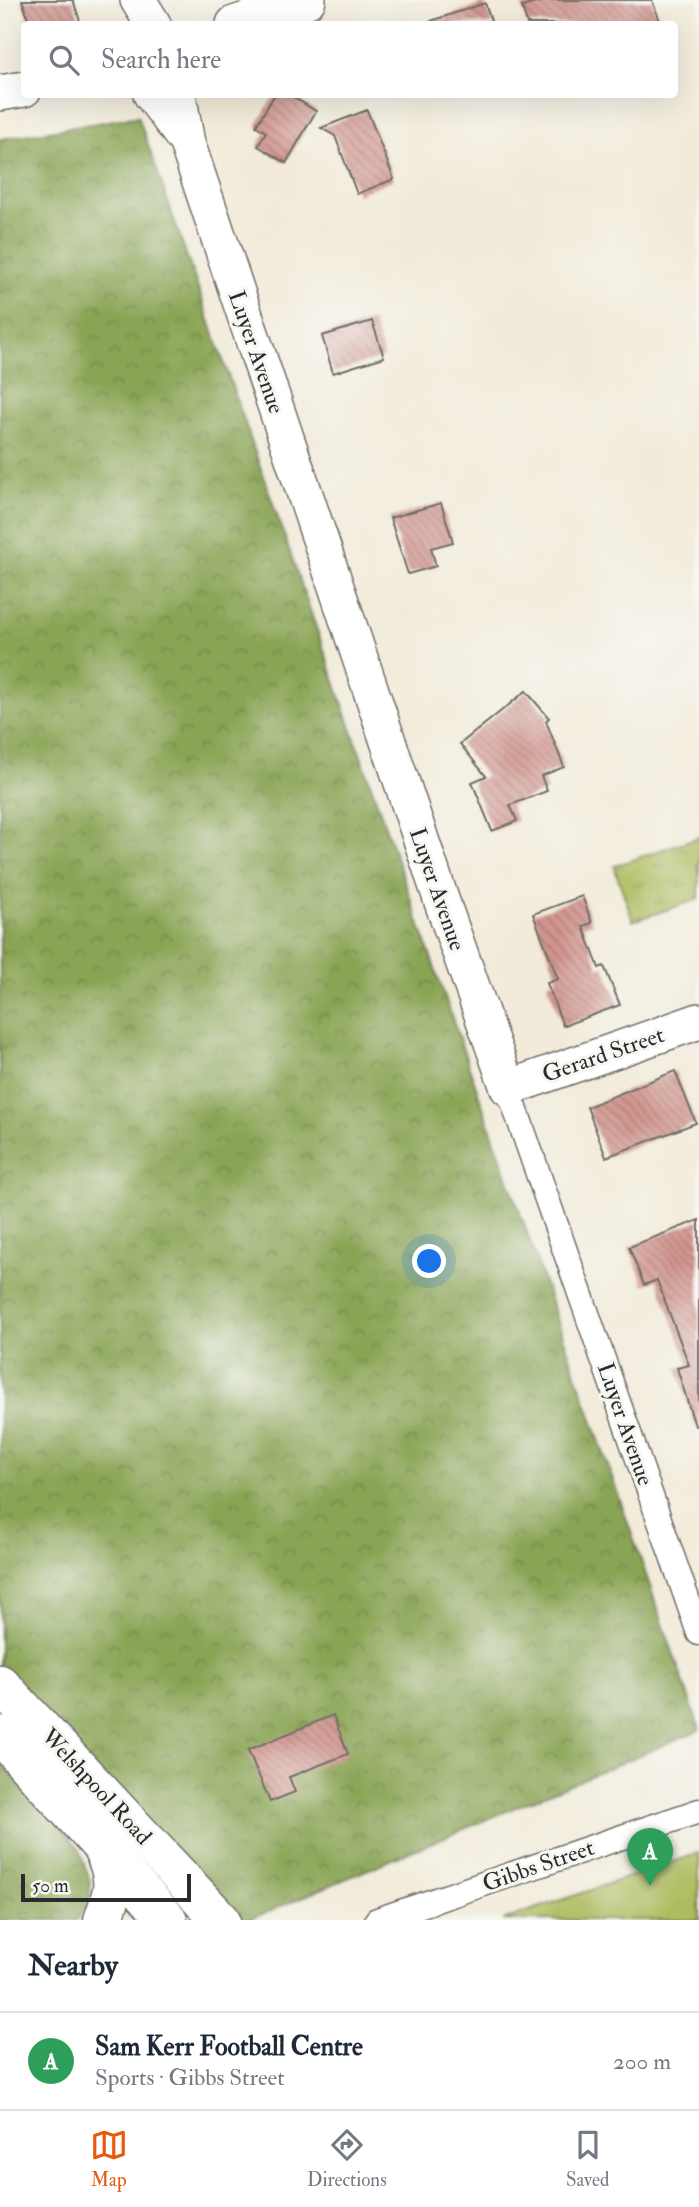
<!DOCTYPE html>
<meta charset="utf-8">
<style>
:root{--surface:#fff;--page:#f6f6f7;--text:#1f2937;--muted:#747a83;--line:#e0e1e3;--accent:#ea580c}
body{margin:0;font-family:"IM FELL Double Pica",serif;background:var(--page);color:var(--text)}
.scale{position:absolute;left:21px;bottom:18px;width:170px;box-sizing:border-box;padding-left:7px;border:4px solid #2b2b2b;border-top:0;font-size:19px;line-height:24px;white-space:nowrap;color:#2b2b2b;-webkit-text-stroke:5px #f6f6f2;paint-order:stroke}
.you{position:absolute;left:430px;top:1262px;width:24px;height:24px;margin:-18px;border:5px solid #fff;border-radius:50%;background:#1a73e8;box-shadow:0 0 0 10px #1a73e833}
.badge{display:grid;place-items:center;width:46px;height:46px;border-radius:50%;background:var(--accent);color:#fff;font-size:23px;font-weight:700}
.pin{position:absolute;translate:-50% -58px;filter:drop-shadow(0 2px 4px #0008)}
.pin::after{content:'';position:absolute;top:37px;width:24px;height:21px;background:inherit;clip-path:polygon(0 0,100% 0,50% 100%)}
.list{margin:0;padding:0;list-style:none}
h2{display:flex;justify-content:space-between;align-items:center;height:91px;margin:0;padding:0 28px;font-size:30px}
h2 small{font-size:23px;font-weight:400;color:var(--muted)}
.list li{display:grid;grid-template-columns:46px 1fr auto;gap:21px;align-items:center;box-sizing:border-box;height:98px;padding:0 28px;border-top:2px solid var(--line)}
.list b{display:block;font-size:26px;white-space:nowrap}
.list p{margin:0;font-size:23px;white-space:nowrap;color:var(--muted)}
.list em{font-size:23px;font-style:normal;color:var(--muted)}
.icon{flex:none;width:38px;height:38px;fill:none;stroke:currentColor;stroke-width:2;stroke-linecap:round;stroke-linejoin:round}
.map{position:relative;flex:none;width:699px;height:1920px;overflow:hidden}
.search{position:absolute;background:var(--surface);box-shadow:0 7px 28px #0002;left:21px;right:21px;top:21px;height:77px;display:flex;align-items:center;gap:18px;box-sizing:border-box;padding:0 24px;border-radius:7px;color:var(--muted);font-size:26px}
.sheet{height:189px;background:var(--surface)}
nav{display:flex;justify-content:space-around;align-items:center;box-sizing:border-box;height:98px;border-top:2px solid var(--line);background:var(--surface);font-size:19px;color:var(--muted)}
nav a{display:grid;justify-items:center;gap:4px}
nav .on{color:var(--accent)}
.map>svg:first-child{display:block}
.grass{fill:url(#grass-tufts);stroke:#6c7444;stroke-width:2}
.forest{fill:url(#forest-crowns);stroke:#5a6840;stroke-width:2}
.garden{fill:#aebc5e;stroke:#6c7444;stroke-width:2}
.building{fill:url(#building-back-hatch)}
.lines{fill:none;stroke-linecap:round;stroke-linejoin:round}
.street-casing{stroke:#716e68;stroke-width:27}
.secondary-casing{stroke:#716e68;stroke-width:38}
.primary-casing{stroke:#716e68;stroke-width:41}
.street{stroke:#fff;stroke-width:24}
.secondary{stroke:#fff;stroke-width:35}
.primary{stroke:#fff;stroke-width:38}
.labels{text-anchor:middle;stroke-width:6;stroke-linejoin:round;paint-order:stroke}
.street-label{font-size:23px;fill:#2b2b2b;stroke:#f6f6f2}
</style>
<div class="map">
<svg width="699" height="1920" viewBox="0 0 699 1920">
<defs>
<pattern id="grass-tufts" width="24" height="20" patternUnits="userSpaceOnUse" patternTransform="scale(1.75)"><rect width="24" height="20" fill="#aebc5e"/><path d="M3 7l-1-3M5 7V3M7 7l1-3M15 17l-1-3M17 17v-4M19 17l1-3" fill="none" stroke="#8e994e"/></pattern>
<pattern id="forest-crowns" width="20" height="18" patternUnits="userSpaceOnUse" patternTransform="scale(1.75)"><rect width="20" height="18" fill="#8aa455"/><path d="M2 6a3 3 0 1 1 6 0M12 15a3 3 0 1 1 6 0" fill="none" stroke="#718647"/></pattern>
<pattern id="building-back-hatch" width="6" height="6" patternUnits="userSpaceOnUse" patternTransform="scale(1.75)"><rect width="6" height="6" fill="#d2958e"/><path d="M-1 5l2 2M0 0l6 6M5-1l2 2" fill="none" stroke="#ab7a74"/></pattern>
</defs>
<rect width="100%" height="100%" fill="#f6f6f2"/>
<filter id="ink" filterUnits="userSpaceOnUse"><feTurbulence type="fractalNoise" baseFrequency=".0143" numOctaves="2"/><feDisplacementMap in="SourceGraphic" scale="14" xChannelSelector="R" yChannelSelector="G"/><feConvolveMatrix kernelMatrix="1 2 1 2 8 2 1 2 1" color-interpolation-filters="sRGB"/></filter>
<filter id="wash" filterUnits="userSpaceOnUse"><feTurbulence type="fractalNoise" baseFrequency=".00686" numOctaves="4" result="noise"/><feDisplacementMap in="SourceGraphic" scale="28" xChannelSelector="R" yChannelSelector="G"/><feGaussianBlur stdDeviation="1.57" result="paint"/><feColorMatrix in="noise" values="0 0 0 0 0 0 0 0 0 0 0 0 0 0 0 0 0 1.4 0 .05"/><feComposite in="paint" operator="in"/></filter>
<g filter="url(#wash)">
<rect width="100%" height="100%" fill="#f2ebd9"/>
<!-- grass -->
<path class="grass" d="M699 837V899L633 921 614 866Z"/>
<!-- forest -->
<g class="forest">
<path d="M138 116 699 1727V1730L248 1920H238L0 1668V139Z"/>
<path d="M0 1762 79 1848 90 1881V1898L77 1920H0Z"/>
</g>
<!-- garden -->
<path class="garden" d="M699 1853V1920H503Z"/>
<g id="blocks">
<!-- building -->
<g class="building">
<path d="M22 0H73L81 24H30Z"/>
<path d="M545 0H652L661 24H527L522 7Z"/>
<path d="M485 3 492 24H431V21Z"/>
<path d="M275 94H288L316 111 286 163 258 146 266 132 256 126Z"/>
<path d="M367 110 394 179 357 194 335 136 321 128Z"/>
<path d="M372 321 384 357 333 373 322 336Z"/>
<path d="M441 503 453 542 431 548 436 566 408 574 390 518Z"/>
<path d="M526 691 549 718 546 721 564 767 541 776 547 791 510 805 517 821 492 831 472 782 486 776 460 744Z"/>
<path d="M582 896 592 923 583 926 599 968 604 966 620 1005 563 1026 547 983 558 979 533 914Z"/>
<path d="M675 1071 696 1123 606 1157 587 1107Z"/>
<path d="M699 1220V1425L695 1426 677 1368 689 1365 657 1280 644 1285 629 1247Z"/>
<path d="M333 1715 348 1754 289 1777 295 1792 270 1802 248 1750Z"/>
</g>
</g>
</g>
<g filter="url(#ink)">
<use href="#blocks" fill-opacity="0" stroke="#716e68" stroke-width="2"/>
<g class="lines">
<!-- street casing -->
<g class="street-casing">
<g id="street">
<path d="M508 1088 699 1633"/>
<path d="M377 1920 699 1811"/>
</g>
</g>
<!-- secondary casing -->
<g class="secondary-casing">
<g id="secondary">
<path d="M138 0 153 24"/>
<path d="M234 24 308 0"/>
<path d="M0 93 24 89"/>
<path d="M151 94 183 137"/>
<path d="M178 94 187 143 442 902 508 1088 699 1021"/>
</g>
</g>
<!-- primary casing -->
<g class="primary-casing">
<g id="primary">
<path d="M0 1684 221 1920"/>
<path d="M0 1735 168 1920"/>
<path d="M103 1850C117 1880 114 1889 103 1920"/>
</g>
</g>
<!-- street -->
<use href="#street" class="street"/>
<!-- secondary -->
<use href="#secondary" class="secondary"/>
<!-- primary -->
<use href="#primary" class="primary"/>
</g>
</g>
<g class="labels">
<!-- street labels -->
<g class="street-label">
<text transform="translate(257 352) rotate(71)" y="8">Luyer Avenue</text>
<text transform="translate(438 889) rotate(71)" y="8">Luyer Avenue</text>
<text transform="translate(603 1054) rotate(-19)" y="8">Gerard Street</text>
<text transform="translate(626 1424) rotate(71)" y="8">Luyer Avenue</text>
<text transform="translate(97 1786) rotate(47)" y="8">Welshpool Road</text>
<text transform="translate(538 1865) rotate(-19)" y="8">Gibbs Street</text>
</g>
</g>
</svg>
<div class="scale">50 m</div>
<div class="you"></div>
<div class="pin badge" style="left:650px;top:1886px;background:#2e9e5b">A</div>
<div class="search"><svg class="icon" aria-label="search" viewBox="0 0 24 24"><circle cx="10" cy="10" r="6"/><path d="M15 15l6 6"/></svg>Search here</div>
</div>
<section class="sheet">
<h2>Nearby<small></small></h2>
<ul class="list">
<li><span class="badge" style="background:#2e9e5b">A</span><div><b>Sam Kerr Football Centre</b><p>Sports · Gibbs Street</p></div><em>200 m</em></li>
</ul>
</section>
<nav>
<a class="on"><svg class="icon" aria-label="map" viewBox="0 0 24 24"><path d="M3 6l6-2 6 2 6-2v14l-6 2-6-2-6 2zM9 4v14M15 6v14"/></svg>Map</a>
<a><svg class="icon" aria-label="directions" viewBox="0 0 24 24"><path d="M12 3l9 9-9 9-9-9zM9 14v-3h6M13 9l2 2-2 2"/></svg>Directions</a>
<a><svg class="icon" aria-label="saved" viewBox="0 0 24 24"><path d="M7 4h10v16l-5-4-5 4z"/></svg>Saved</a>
</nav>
